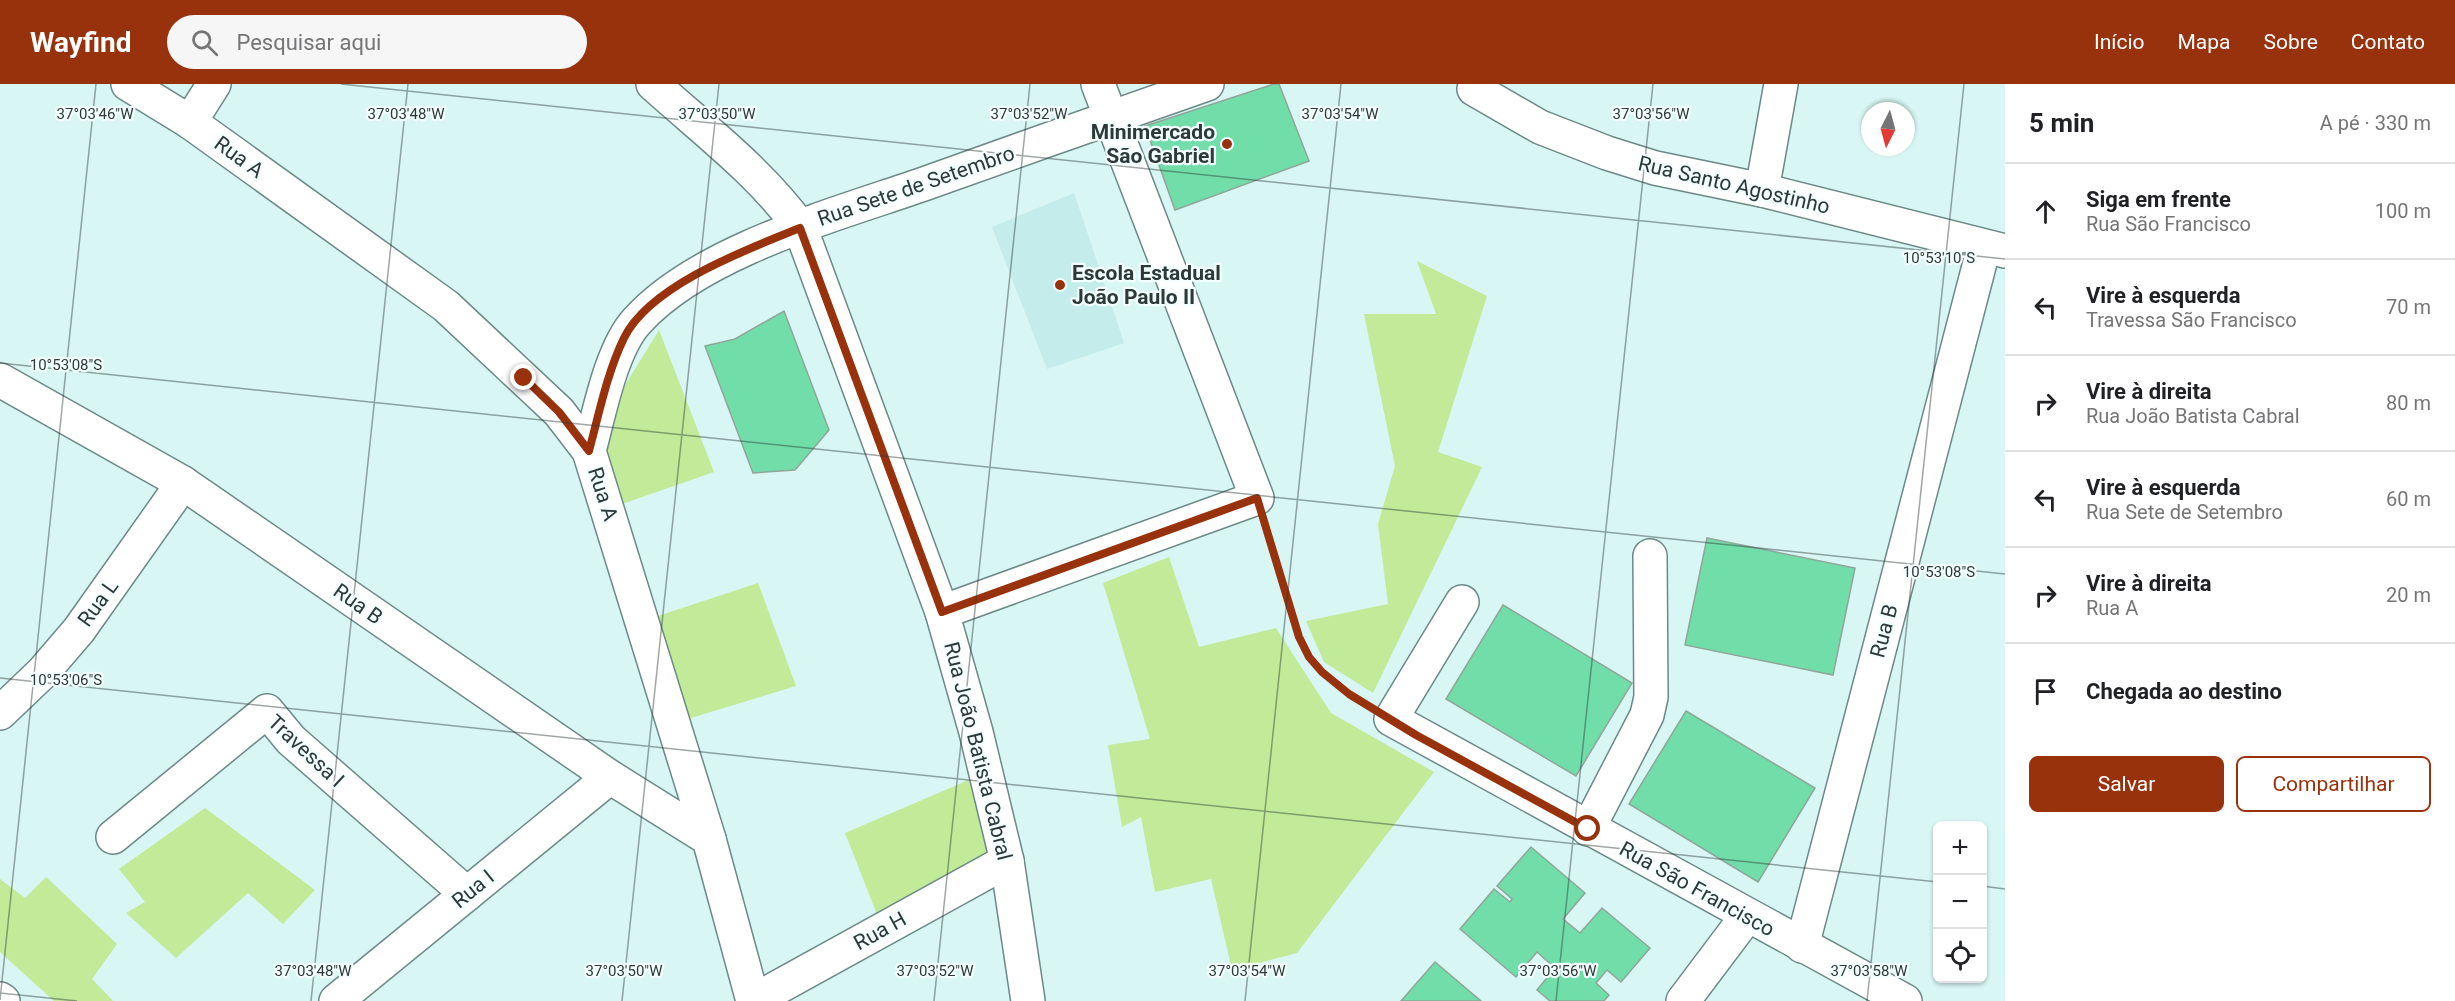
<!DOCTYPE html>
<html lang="pt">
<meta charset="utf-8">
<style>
:root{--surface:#fff;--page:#f6f6f6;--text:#202124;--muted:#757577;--line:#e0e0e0;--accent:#98320c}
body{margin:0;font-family:Roboto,sans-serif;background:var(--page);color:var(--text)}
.controls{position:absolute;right:18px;bottom:18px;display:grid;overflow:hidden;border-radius:9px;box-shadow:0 2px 4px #0004}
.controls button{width:54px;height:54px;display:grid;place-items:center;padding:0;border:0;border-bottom:2px solid var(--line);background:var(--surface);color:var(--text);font:30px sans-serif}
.compass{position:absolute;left:1861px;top:18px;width:54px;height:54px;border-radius:50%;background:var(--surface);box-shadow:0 2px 4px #0004;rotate:186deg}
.stop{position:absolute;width:18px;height:18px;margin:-14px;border:4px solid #98320c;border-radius:50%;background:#fff}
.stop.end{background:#98320c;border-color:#fff;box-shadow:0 2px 6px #0008}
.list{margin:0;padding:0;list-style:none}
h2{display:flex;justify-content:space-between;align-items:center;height:78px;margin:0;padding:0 24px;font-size:26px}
h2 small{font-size:20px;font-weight:400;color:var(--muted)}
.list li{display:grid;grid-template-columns:39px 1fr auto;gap:18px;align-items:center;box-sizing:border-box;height:96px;padding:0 24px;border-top:2px solid var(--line)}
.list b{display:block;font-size:22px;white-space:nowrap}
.list p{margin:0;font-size:20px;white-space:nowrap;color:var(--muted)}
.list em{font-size:20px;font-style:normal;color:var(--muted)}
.actions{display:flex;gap:12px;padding:18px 24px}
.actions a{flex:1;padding:14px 0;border:2px solid var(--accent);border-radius:9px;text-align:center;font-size:21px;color:var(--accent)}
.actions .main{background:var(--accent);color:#fff}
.icon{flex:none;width:33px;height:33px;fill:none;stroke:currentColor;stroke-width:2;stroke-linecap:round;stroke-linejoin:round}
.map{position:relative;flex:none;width:2005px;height:917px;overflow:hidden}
header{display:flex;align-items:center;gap:36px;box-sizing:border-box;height:84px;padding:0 30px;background:var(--accent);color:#fff}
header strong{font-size:28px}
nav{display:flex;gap:33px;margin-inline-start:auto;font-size:21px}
.search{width:420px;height:54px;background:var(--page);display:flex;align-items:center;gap:15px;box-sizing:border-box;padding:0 21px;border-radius:33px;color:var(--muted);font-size:22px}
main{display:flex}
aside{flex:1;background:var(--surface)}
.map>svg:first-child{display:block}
.built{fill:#c3ecea}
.green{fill:#c1eb98}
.building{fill:#71deaa;stroke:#8fa699;stroke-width:1.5}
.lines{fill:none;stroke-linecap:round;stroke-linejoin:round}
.minor-casing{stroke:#6c8987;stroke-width:36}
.path{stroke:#829796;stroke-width:4;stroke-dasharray:6 3;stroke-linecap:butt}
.minor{stroke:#fff;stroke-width:33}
.route{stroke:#98320c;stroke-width:8}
.ticks{fill:none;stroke:#2d3938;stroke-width:1.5;stroke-opacity:0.45}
.poi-dot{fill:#98320c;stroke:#f3fffe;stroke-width:2}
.labels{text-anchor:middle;stroke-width:4.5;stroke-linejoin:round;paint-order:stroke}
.poi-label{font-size:21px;font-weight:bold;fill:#2d3938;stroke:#f3fffe;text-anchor:end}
.street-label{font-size:21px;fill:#2d3938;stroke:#f3fffe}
.ticks-label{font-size:15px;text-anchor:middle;fill:#2d3938;stroke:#f3fffe;stroke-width:4.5;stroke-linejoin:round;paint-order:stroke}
</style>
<header>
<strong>Wayfind</strong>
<div class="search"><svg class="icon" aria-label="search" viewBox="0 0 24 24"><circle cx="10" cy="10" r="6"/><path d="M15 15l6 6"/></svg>Pesquisar aqui</div>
<nav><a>Início</a><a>Mapa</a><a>Sobre</a><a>Contato</a></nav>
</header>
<main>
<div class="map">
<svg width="2005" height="917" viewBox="0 0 2005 917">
<rect width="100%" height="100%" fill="#d7f6f4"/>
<!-- built -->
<path class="built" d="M1074 109 1124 259 1047 285 992 143Z"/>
<!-- green -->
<g class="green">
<path d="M1417 177 1487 212 1438 368 1482 383 1373 609 1324 578 1306 537 1388 520 1378 440 1395 382 1364 230H1436Z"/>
<path d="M659 246 714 388 622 420 603 367 606 332Z"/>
<path d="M1169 473 1199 563 1276 544 1331 629 1434 688 1297 869 1232 886 1211 795 1155 808 1141 733 1122 743 1108 661 1150 655 1103 499Z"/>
<path d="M758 499 796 602 681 637 652 534Z"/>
<path d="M971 695 994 770 880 838 845 749Z"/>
<path d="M205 724 315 806 283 840 248 809 176 874 126 829 145 818 119 785Z"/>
<path d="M46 793 117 860 92 895 113 917H54L0 868V795L25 814Z"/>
</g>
<!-- building -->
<g class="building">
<path d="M1274 0H1279L1309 77 1175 126 1145 42Z"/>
<path d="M784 227 829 346 795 386 753 389 705 262 735 255Z"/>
<path d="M1707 454 1855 484 1833 591 1685 561Z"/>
<path d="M1503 521 1632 599 1576 692 1446 615Z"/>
<path d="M1686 627 1815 704 1758 798 1629 720Z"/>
<path d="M1531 763 1585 809 1563 835 1580 849 1602 824 1650 864 1621 898 1607 886 1596 899 1609 911 1604 917H1550L1537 906 1555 884 1537 868 1516 893 1460 845 1494 805 1510 818 1512 815 1497 802Z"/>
<path d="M1435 878 1481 917H1401Z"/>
</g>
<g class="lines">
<!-- minor casing -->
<g class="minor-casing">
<g id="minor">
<path d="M128 0 190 38 446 222 559 328 589 367 709 755 753 917"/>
<path d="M653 0C704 46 759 87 800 143L942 528 976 648 1007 777 1028 917"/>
<path d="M1474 5 1540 43 1607 69 1655 84 1762 106 2005 167"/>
<path d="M190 38 214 0"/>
<path d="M1762 106 1781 0"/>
<path d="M0 296 183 399 610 693 709 755"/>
<path d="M589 367C599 330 611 265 637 237 699 168 834 131 921 101 1016 67 1112 33 1207 0"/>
<path d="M1462 518 1391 635 1905 917"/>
<path d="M942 528 1257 414 1098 0"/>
<path d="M0 629 43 588 79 546 183 399"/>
<path d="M1588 745 1647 631 1651 613 1650 472"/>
<path d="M113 753 267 627 291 656 467 810"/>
<path d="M1802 862 1984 163"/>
<path d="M0 915 3 917"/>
<path d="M336 917 610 693"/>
<path d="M753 917 1007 777"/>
<path d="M1683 917 1747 832"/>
</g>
</g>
<!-- path -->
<path class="path" d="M1268 446 1299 553 1309 573 1322 588 1363 619"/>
<!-- minor -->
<use href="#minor" class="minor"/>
</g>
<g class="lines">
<!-- route -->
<path class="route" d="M524 294 559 328 589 367C599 330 607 289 624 254 650 201 748 165 800 144L942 528 1257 414 1299 553 1309 573 1322 588 1349 610 1416 651 1588 745"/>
</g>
<!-- ticks -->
<path class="ticks" d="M341 0 2005 175M0 279 2005 490M0 594 1938 798M1982 802 2005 805M0 909 77 917M0 916 96 0M311 917 408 0M622 917 719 0M934 917 1030 0M1245 917 1341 0M1556 917 1653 0M1867 917 1964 0"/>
<!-- markers -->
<g class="poi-dot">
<circle cx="1227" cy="60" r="6"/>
<circle cx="1060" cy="201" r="6"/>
</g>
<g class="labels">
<!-- poi labels -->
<g class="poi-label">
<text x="1215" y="55">Minimercado<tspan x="1215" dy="24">São Gabriel</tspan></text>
<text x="1072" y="196" text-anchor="start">Escola Estadual<tspan x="1072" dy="24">João Paulo II</tspan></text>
</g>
<!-- street labels -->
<g class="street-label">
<text transform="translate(239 73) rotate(36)" y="7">Rua A</text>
<text transform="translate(1734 101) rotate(13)" y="7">Rua Santo Agostinho</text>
<text transform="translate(916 102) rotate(-19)" y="7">Rua Sete de Setembro</text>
<text transform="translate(603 410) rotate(72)" y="7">Rua A</text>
<text transform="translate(98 519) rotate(-54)" y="7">Rua L</text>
<text transform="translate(358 520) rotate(35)" y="7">Rua B</text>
<text transform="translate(1884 547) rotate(-75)" y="7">Rua B</text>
<text transform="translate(306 667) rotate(43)" y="7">Travessa I</text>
<text transform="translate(978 667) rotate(76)" y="7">Rua João Batista Cabral</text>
<text transform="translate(473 805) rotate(-39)" y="7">Rua I</text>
<text transform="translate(1697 805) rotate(29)" y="7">Rua São Francisco</text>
<text transform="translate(880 847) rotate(-29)" y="7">Rua H</text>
</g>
</g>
<g class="ticks-label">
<text x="95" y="35">37°03'46"W</text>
<text x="406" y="35">37°03'48"W</text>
<text x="717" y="35">37°03'50"W</text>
<text x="1029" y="35">37°03'52"W</text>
<text x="1340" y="35">37°03'54"W</text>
<text x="1651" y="35">37°03'56"W</text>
<text x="1939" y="179">10°53'10"S</text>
<text x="66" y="286">10°53'08"S</text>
<text x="1939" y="493">10°53'08"S</text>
<text x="66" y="601">10°53'06"S</text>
<text x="313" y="892">37°03'48"W</text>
<text x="624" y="892">37°03'50"W</text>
<text x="935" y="892">37°03'52"W</text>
<text x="1247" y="892">37°03'54"W</text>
<text x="1558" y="892">37°03'56"W</text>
<text x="1869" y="892">37°03'58"W</text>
</g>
</svg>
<div class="controls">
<button>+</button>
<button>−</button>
<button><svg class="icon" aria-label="locate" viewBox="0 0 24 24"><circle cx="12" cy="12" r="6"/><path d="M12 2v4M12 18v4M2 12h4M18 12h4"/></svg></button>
</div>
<svg class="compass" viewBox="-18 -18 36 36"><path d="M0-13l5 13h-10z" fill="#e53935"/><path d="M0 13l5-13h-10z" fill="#757577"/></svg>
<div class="stop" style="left:1588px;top:745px"></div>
<div class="stop end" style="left:524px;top:294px"></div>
</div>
<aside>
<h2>5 min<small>A pé · 330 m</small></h2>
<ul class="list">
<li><svg class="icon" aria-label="ahead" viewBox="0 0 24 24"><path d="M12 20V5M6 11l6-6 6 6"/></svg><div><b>Siga em frente</b><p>Rua São Francisco</p></div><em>100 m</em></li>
<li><svg class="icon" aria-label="left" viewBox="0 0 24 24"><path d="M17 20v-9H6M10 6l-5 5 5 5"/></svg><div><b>Vire à esquerda</b><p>Travessa São Francisco</p></div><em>70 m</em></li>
<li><svg class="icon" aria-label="right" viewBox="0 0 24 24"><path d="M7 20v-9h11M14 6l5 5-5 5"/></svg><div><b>Vire à direita</b><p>Rua João Batista Cabral</p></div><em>80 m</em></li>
<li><svg class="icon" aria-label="left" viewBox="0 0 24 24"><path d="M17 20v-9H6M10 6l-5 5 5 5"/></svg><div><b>Vire à esquerda</b><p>Rua Sete de Setembro</p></div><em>60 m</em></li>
<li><svg class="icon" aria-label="right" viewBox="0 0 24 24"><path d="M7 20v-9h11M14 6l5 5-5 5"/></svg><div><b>Vire à direita</b><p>Rua A</p></div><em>20 m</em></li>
<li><svg class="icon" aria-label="arrive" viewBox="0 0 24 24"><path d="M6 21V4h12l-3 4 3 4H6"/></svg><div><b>Chegada ao destino</b></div></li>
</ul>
<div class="actions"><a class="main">Salvar</a><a>Compartilhar</a></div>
</aside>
</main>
